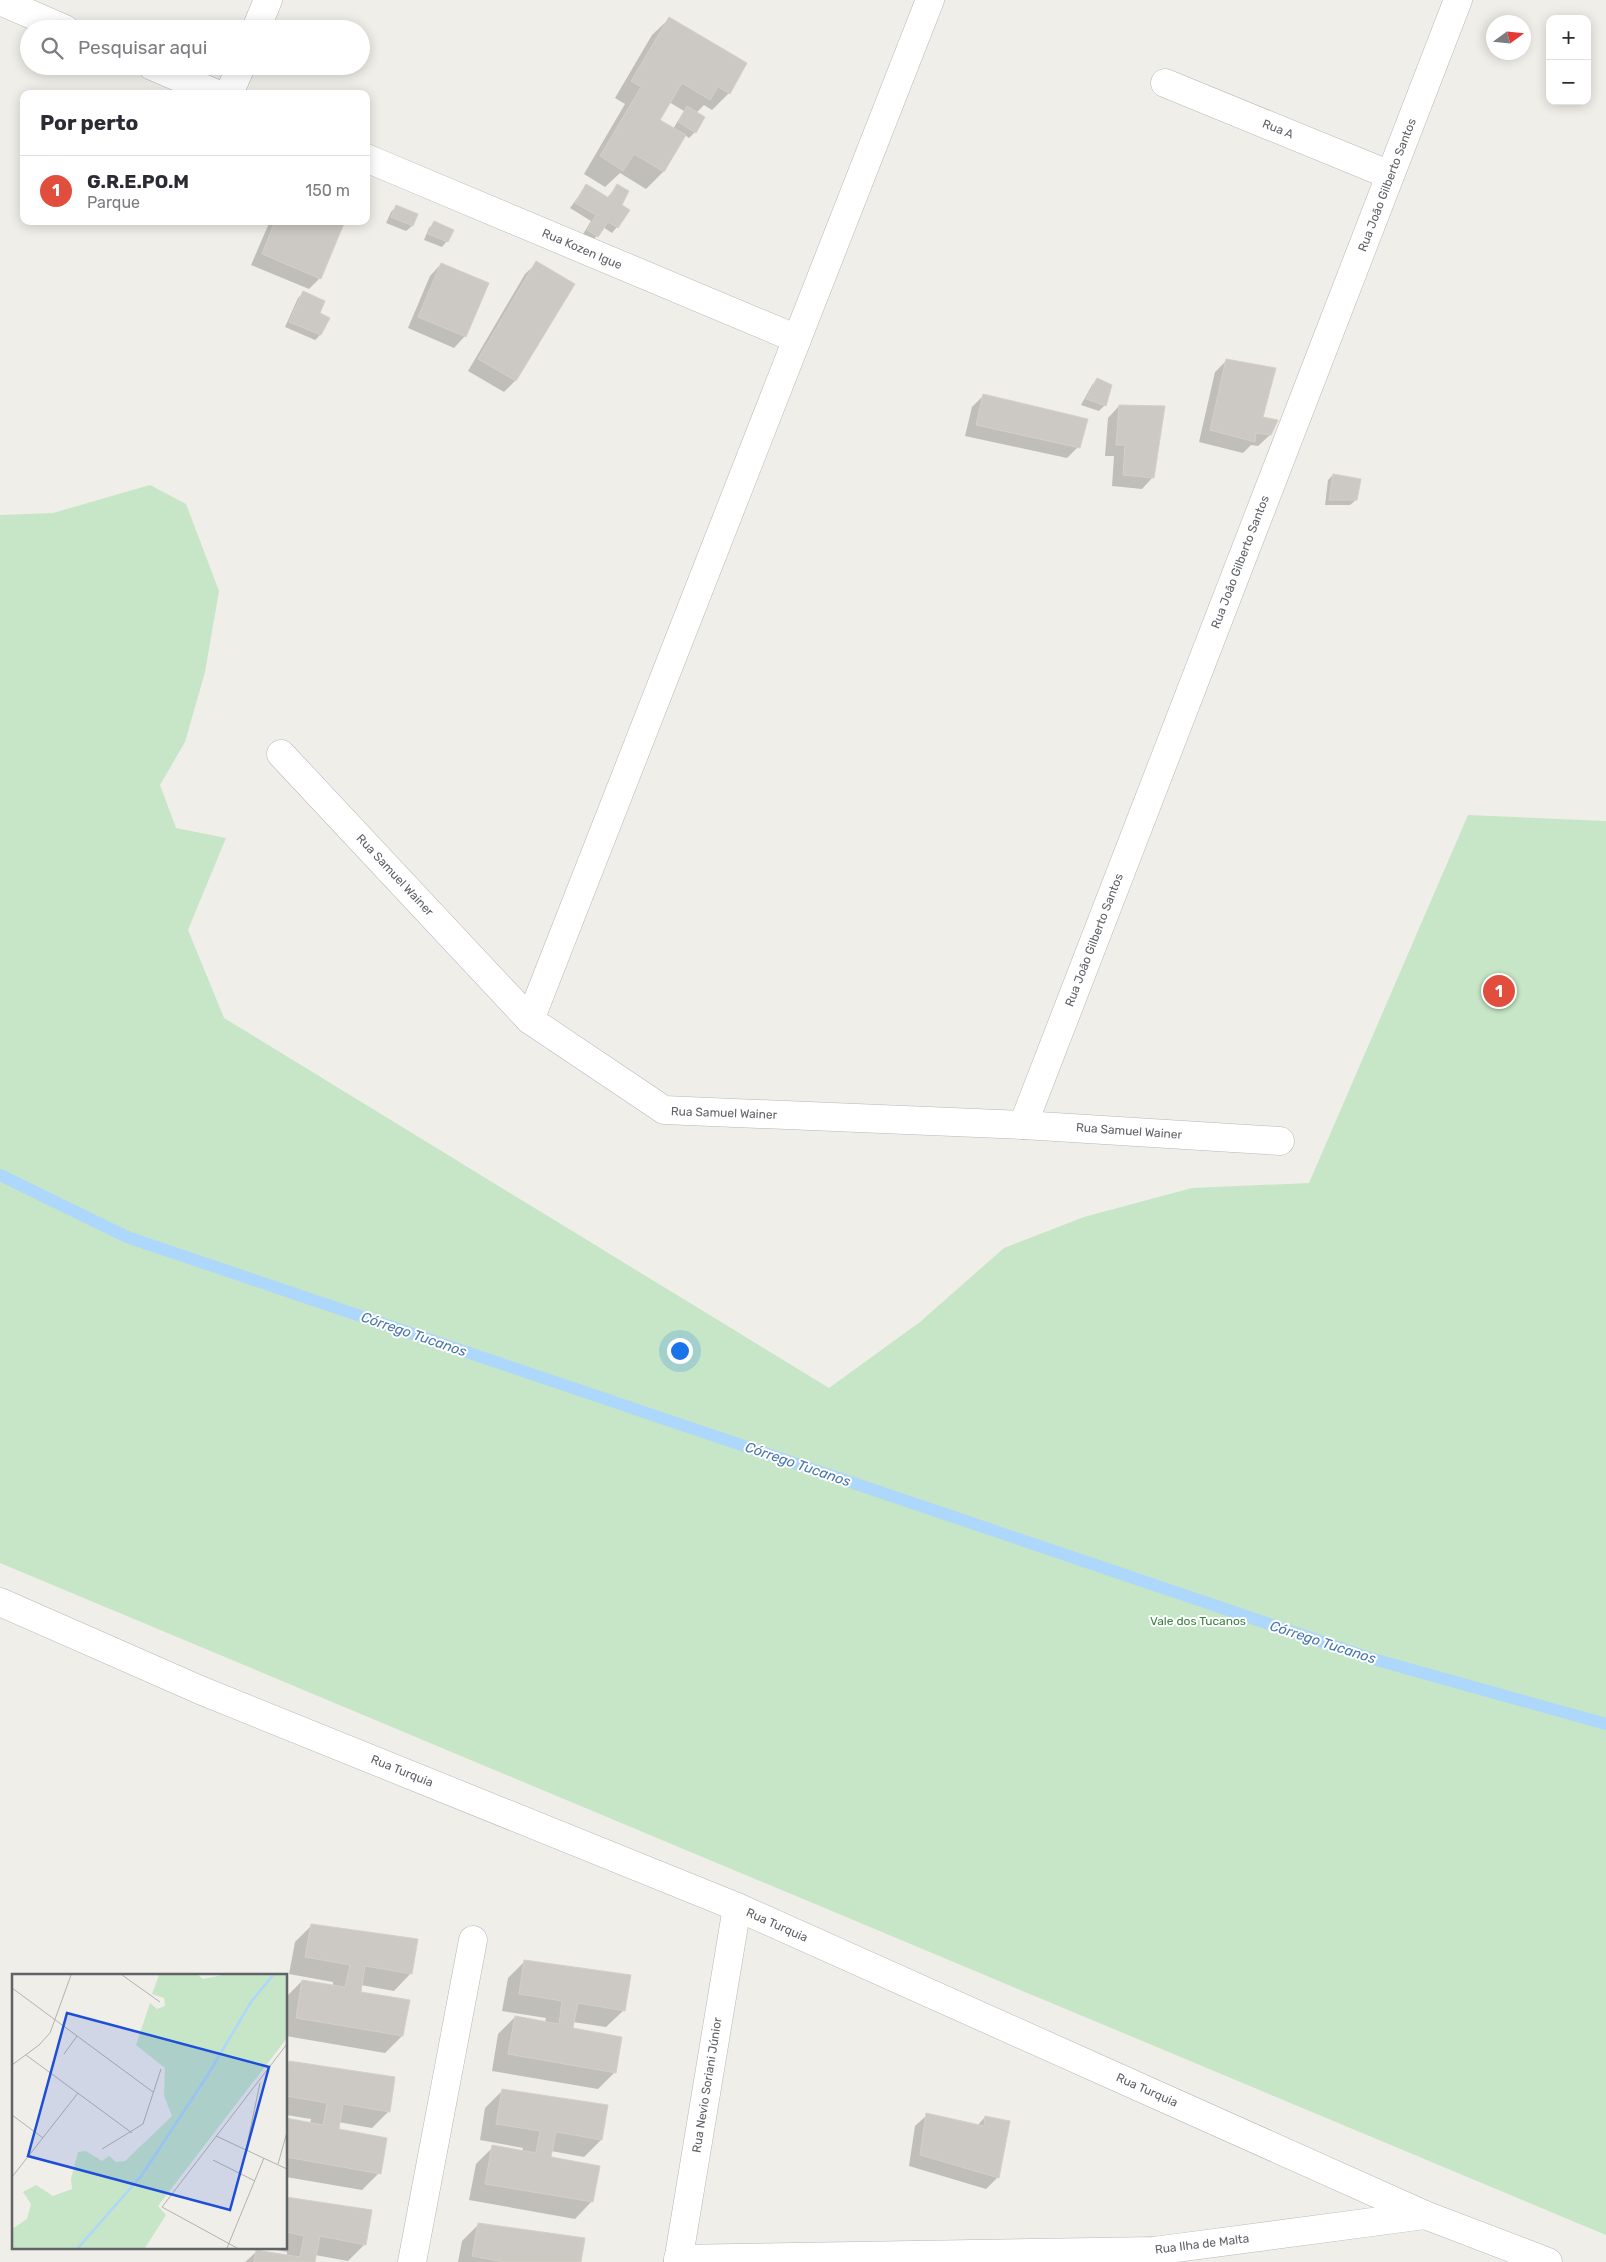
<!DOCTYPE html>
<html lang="pt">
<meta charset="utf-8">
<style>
:root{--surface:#fff;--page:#f2f2f3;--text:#2b2b33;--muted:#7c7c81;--line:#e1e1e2;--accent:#e14e3d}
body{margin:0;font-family:Rubik,sans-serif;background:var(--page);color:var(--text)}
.controls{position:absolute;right:15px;top:15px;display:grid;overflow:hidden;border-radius:10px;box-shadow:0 2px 12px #0003}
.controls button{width:45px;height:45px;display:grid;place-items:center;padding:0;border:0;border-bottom:1px solid var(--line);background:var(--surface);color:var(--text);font:25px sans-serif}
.compass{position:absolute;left:1486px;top:15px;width:45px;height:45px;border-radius:50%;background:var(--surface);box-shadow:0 2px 12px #0003;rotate:75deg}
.you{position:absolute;left:679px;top:1350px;width:18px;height:18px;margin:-12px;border:4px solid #fff;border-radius:50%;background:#1a73e8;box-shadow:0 0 0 8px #1a73e833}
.badge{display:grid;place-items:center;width:32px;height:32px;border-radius:50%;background:var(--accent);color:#fff;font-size:16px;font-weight:700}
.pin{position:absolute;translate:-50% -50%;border:2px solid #fff;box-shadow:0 1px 5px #0006}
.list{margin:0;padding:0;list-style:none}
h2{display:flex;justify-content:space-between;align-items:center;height:65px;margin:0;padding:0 20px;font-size:21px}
h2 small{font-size:16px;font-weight:400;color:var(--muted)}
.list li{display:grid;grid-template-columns:32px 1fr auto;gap:15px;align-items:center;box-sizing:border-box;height:70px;padding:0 20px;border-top:1px solid var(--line)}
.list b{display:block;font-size:19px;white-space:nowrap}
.list p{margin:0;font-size:16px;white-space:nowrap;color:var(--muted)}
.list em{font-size:16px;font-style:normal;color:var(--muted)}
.icon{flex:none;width:28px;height:28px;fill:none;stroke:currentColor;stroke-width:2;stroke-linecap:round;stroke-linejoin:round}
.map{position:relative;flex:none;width:1606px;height:2262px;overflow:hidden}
.search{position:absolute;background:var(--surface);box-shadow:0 2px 12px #0003;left:20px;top:20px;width:350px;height:55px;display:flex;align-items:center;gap:12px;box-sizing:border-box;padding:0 18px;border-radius:28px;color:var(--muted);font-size:19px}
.panel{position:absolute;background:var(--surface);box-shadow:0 2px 12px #0003;left:20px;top:90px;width:350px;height:135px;border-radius:10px}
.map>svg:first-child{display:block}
.green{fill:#c6e6c7}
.shadow{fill:#0003;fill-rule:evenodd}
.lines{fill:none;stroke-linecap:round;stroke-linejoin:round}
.stream{stroke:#add7fb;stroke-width:12}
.building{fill:#ccc9c4;stroke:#d5d0c6}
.minor-casing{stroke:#b5b7bb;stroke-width:29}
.minor{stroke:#fff;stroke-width:28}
.labels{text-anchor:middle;stroke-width:4;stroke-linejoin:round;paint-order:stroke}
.street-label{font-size:12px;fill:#5f6267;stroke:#fff}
.park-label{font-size:12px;fill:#3a8340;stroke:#fff}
.water-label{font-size:14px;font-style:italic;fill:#4977ad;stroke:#fff}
.inset-river{fill:none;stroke:#add7fb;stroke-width:2.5}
.inset-road{fill:none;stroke:#b2b2b0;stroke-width:1}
.view{fill:#1d4ed8;fill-opacity:0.15;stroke:#1d4ed8;stroke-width:2.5}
.inset-edge{fill:none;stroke:#5f6267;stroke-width:2.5}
</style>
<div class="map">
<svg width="1606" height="2262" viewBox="0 0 1606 2262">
<rect width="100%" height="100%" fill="#f0eee8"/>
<!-- green -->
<path class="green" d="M150 485 186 504 219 591 205 672 185 742 160 785 176 828 226 838 188 930 224 1018 829 1388 920 1322 1004 1248 1084 1217 1192 1188 1309 1183 1468 815 1606 821V2235L0 1563V515L53 513Z"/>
<!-- shadow -->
<g class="shadow">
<path d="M670 18 729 93 712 110 704 105 696 113 695 132 689 138 685 135 663 172 646 189 620 173 605 187 584 174 625 104 615 98 652 35ZM669 102 684 111 673 129 658 120Z"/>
<path d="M586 186 607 198 617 186V227L612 233 603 227 592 242 582 236 591 221 570 208Z"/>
<path d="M396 207 416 215 412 226 406 231 386 223 391 212Z"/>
<path d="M270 221H344L320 278 309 289 251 265Z"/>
<path d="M434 223 447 241 442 247 424 240 429 228Z"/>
<path d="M537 263 573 284 515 381 504 392 468 371 525 274Z"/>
<path d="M441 264 465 336 454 348 408 328 430 276Z"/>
<path d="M303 293 318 314 328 318 320 335 315 340 285 327 298 298Z"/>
<path d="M1226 361 1270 435 1258 446 1251 445 1243 453 1199 442 1215 372Z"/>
<path d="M1097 380 1105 405 1099 411 1081 405 1092 385Z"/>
<path d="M984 395 1078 447 1067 458 965 436 972 407Z"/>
<path d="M1119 406 1153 477 1142 489 1112 486 1114 456H1105L1108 418Z"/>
<path d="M1333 475 1356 500 1350 505H1325L1328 480Z"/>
<path d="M312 1925 411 1973 394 1991 361 1985 360 1993 402 2036 385 2053 286 2036V1997L302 1981 333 1986V1982L289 1974 295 1942Z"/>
<path d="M525 1961 624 2010 606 2027 573 2022 572 2029 615 2072 598 2089 492 2071 498 2034 515 2017 545 2022 546 2018 502 2011 508 1978Z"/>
<path d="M289 2063 389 2111 372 2128 338 2122 337 2130 379 2173 362 2190 286 2177V2120L310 2124 311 2119 286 2115V2066Z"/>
<path d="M502 2091 607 2106 601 2140 584 2157 551 2151 549 2158 592 2201 575 2219 469 2200 476 2164 493 2147 522 2152 523 2148 480 2140 485 2108Z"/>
<path d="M927 2115 977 2126 985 2117 998 2177 986 2189 909 2166 915 2126Z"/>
<path d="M286 2198 365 2244 348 2261 315 2255 314 2262H245L257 2251 287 2256V2252L264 2248H286Z"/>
<path d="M479 2224 580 2262H458L462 2241Z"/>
</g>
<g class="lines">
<!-- stream -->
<path class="stream" d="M0 1175 127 1237 1373 1659 1606 1724"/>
</g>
<!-- building -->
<g class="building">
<path d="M669 17 747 63 730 94 718 87 710 100 682 83 660 120 686 135 664 172 634 154 623 171 600 156 641 87 631 81Z"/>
<path d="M687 106 705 117 696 133 678 122Z"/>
<path d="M586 184 609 198 617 184 629 191 622 205 630 210 618 228 608 222 598 237 587 230 596 215 575 203Z"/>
<path d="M396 205 418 214 413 226 391 217Z"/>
<path d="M275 221H345L321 279 262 254Z"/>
<path d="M434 221 454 230 448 242 428 234Z"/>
<path d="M536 261 575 284 516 381 478 359Z"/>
<path d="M441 263 489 283 466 337 418 317Z"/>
<path d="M303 291 325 301 320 313 330 318 321 335 289 322Z"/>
<path d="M1226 359 1276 368 1263 417 1278 420 1271 435 1256 433 1255 442 1210 430Z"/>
<path d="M1097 378 1112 385 1106 406 1086 399Z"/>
<path d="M983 394 1088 419 1080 448 976 425Z"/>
<path d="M1119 405 1165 406 1154 478 1123 475 1125 445H1116Z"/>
<path d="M1333 474 1361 479 1357 500H1329Z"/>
<path d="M311 1924 418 1939 412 1974 365 1966 361 1992 410 2000 403 2036 296 2018 302 1980 345 1987 350 1965 305 1957Z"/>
<path d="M524 1960 631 1975 625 2011 578 2003 573 2028 622 2037 616 2073 508 2054 515 2016 559 2024 562 2001 519 1994Z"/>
<path d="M289 2061 395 2077 390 2112 343 2104 339 2129 387 2138 381 2174 286 2157V2118L323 2125 327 2103 286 2096Z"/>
<path d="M502 2089 608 2105 602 2140 556 2132 551 2157 600 2166 593 2202 485 2184 492 2145 536 2153 540 2131 496 2124Z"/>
<path d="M926 2113 984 2126 985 2116 1010 2121 999 2178 920 2155Z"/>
<path d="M286 2197 372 2210 366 2245 320 2236 315 2262H254L256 2250 300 2257 304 2236 286 2232Z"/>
<path d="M478 2223 585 2238 581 2262H504L472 2256Z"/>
</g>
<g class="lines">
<!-- minor casing -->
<g class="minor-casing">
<g id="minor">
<path d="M0 1 65 29"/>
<path d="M256 29 268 0"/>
<path d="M152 66 217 94"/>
<path d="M1165 83 1390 175"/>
<path d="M229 94 241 66"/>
<path d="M366 158 797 339"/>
<path d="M281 754 530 1020 664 1110 1023 1125 1280 1141"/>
<path d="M530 1020 930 0"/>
<path d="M1023 1125 1458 0"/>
<path d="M0 1602 200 1690 737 1907 1425 2215 1548 2262"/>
<path d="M678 2259 1154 2251 1425 2215"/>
<path d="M412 2262 473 1940"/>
<path d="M678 2262 737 1907"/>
</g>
</g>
<!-- minor -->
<use href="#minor" class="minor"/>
</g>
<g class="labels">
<!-- street labels -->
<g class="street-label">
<text transform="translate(1278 129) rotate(22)" y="4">Rua A</text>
<text transform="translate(1387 185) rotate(-69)" y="4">Rua João Gilberto Santos</text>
<text transform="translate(582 249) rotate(23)" y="4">Rua Kozen Igue</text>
<text transform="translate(1240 562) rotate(-69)" y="4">Rua João Gilberto Santos</text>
<text transform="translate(395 875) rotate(47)" y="4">Rua Samuel Wainer</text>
<text transform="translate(1094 940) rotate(-69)" y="4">Rua João Gilberto Santos</text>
<text transform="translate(724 1113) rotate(2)" y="4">Rua Samuel Wainer</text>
<text transform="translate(1129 1131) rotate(4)" y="4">Rua Samuel Wainer</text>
<text transform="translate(402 1771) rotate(22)" y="4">Rua Turquia</text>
<text transform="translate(777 1925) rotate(24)" y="4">Rua Turquia</text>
<text transform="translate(707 2085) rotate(-81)" y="4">Rua Nevio Soriani Júnior</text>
<text transform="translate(1147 2090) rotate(24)" y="4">Rua Turquia</text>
<text transform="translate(1202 2244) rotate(-7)" y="4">Rua Ilha de Malta</text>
</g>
<!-- park labels -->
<g class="park-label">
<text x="1198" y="1625">Vale dos Tucanos</text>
</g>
<!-- water labels -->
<g class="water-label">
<text transform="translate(414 1334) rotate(19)" y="5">Córrego Tucanos</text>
<text transform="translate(798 1464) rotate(19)" y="5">Córrego Tucanos</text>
<text transform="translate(1323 1642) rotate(18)" y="5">Córrego Tucanos</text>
</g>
</g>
<!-- overview -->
<g transform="translate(12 1974)">
<rect width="275" height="275" fill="#f0eee8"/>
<path d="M147 1H186L191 5 211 1H275V64L146 232 154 241 133 274H0V255L15 245 19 230 11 218 24 211 41 222 60 215 59 205 66 178 74 177 90 187 97 182 104 188 113 187 160 142 152 122 153 94 124 71 138 29 145 35 153 32 152 24 140 20Z" fill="#c6e6c7"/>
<path class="inset-river" d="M66 274 130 201 197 99 239 28 261 1"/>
<path class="inset-road" d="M110 1 148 28M0 14 141 118M52 80 65 62M14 81 120 159M0 91 27 71 38 59 59 1M0 141 31 164M204 162 275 195M90 175 131 150 149 95M234 176 248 109M201 186 243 207M266 190 275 158M0 203 66 119M215 274 252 184M225 274 150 233 275 70"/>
<path class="view" d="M55 39 257 93 218 236 16 182Z"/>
<rect width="275" height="275" class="inset-edge"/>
</g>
</svg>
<div class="controls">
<button>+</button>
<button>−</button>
</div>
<svg class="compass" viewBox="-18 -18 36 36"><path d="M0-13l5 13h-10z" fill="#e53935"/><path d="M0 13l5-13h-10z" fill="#7c7c81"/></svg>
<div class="you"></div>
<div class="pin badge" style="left:1499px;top:991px">1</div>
<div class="search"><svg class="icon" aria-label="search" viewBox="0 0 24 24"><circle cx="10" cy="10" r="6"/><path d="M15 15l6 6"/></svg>Pesquisar aqui</div>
<section class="panel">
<h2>Por perto<small></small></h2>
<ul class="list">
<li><span class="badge">1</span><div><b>G.R.E.PO.M</b><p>Parque</p></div><em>150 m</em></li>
</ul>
</section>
</div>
